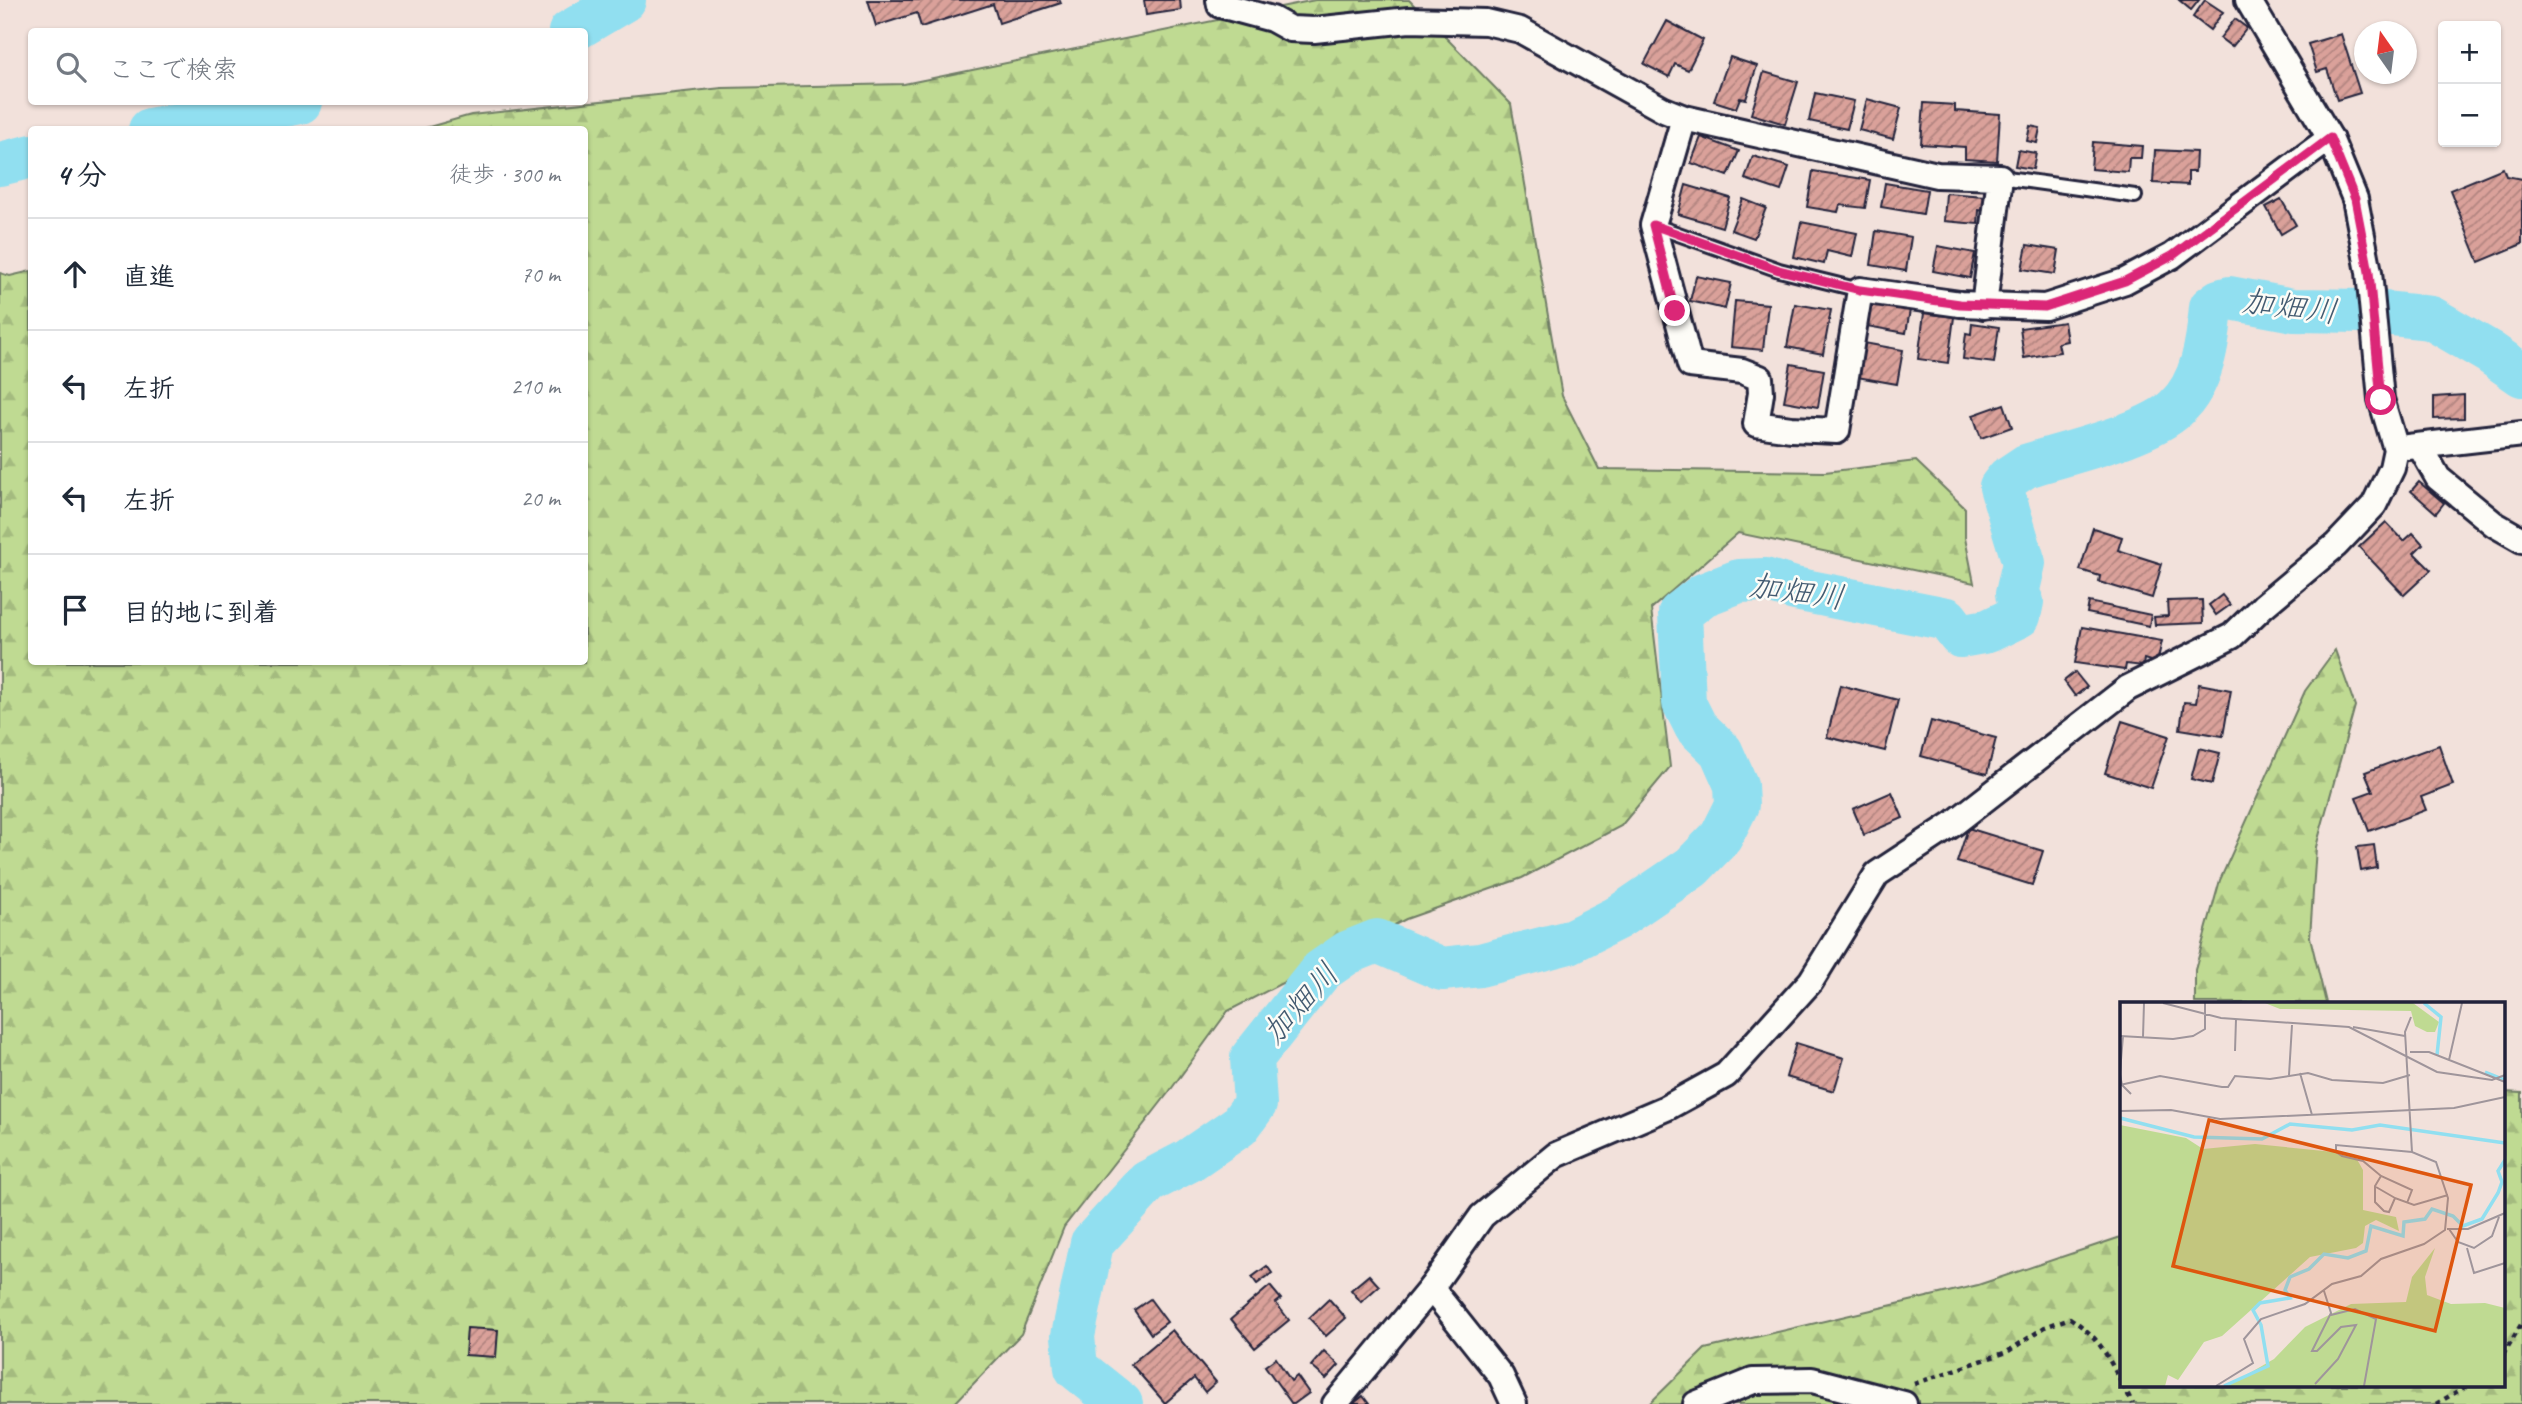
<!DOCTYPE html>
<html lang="ja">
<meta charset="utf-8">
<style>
:root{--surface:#fff;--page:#f2f2f3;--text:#1f2937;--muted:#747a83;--line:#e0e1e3}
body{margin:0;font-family:Caveat,"Klee One",sans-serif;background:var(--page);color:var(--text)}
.controls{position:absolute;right:21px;top:21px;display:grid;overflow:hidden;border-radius:7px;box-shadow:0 2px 5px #0004}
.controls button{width:63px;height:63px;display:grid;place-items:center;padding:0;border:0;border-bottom:2px solid var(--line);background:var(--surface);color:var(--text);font:35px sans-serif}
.compass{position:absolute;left:2354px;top:21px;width:63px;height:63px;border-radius:50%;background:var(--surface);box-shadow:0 2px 5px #0004;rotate:346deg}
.stop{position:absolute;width:21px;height:21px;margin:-16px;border:5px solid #db2777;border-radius:50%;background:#fff}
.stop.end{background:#db2777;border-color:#fff;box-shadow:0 2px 7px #0008}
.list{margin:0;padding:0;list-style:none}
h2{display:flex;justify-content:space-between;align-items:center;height:91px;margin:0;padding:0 28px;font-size:30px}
h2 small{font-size:23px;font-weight:400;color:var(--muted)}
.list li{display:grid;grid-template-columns:46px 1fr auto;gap:21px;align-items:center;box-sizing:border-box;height:112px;padding:0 28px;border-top:2px solid var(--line)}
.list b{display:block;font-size:26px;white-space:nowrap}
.list em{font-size:23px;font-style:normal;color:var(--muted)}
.icon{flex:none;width:38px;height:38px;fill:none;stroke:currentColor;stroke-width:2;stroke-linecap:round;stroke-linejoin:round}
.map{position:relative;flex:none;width:2522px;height:1404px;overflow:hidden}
.search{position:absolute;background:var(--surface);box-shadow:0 2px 5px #0004;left:28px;top:28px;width:560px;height:77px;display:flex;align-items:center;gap:18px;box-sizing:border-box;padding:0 24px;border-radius:7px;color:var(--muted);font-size:26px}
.panel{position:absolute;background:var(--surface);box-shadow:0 2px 5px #0004;left:28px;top:126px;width:560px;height:539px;border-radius:7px}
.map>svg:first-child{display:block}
.forest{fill:url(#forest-firs);stroke:#707e66;stroke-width:2}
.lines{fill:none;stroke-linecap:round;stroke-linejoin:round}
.river{stroke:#91dff0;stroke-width:44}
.building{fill:url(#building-hatch);stroke:#22223b;stroke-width:2}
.service-casing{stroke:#22223b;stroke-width:18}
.minor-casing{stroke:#22223b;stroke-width:30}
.path{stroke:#22223b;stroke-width:4.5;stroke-dasharray:5 5;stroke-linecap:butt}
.service{stroke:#fdfcf7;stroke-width:12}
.minor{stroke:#fdfcf7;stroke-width:24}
.route{stroke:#db2777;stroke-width:9}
.labels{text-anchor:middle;stroke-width:5;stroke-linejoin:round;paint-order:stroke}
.water-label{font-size:32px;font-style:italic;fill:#435b71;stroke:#fdfcf7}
.inset-river{fill:none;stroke:#91dff0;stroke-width:3.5}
.inset-road{fill:none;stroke:#9f959b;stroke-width:2}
.view{fill:#de560e;fill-opacity:0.15;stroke:#de560e;stroke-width:3.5}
.inset-edge{fill:none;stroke:#22223b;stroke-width:3.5}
</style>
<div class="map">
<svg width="2522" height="1404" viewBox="0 0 2522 1404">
<defs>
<pattern id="forest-firs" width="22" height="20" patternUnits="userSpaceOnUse" patternTransform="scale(1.75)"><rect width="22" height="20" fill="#bfda92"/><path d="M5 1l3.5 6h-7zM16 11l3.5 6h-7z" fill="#a4bb7f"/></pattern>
<pattern id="building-hatch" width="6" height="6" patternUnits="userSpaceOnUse" patternTransform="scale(1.75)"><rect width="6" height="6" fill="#daa19a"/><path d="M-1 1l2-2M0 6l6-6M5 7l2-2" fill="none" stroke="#b0837f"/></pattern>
</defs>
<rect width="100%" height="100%" fill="#f2e1db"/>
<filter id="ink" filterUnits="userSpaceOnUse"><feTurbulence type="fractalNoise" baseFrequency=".0143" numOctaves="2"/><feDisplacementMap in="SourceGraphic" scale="14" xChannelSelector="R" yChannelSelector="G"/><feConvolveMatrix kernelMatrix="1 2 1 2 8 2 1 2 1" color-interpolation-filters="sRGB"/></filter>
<g filter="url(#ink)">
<!-- forest -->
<g class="forest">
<path d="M1315 0H1409L1511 104 1562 396 1599 469 1825 472 1916 461 1965 508V538L1974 583 1738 533 1651 609 1670 767 1621 826 1522 878 1406 919 1228 1011 1169 1092 1064 1227 1021 1334 954 1404H0V273L10 276 31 271 32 662H584V130L422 129 471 115 722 88 904 84Z"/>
<path d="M2335 650 2355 706 2316 847 2310 937 2326 1003H2195V970L2220 880 2305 691Z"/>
<path d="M2503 1092 2522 1093V1404H1649L1705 1349 1978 1285 2121 1237V1385H2503Z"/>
</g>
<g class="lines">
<!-- river -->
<g class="river">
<path d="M570 32 624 0"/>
<path d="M150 130 300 102"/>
<path d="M0 164 32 156"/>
<path d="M1121 1404 1076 1368 1073 1336 1092 1243 1148 1182 1188 1161 1239 1126 1255 1104 1252 1058 1321 971 1347 953 1377 941 1442 969 1480 965 1569 942 1617 918 1692 867 1721 837 1737 805 1736 785 1721 751 1696 727 1684 703 1680 613 1703 595 1739 581 1765 580 1795 589 1947 619 1960 636 1988 631 2019 616 2022 602 2017 594 2024 563 2001 487 2008 478 2026 466C2066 453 2148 435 2176 408 2203 383 2208 341 2211 307L2219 301 2230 298 2293 310 2364 311 2431 318 2489 352 2522 375"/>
</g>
</g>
<!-- building -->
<g class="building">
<path d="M868 0H1060L1061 3 999 23 993 4 921 27 917 13 876 26Z"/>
<path d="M1144 0H1180L1181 10 1146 15Z"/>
<path d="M2179 0H2199L2191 10Z"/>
<path d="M2205 0 2223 12 2210 30 2193 17Z"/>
<path d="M2235 19 2247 28 2232 47 2220 38Z"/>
<path d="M1667 21 1703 40 1688 70 1675 64 1669 77 1644 64Z"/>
<path d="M2341 34 2360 93 2337 100 2327 69 2317 72 2308 44Z"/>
<path d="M1730 57 1757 66 1746 99 1740 98 1736 108 1714 101Z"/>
<path d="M1764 72 1798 82 1785 124 1751 114Z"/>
<path d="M1815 93 1854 101 1847 129 1809 121Z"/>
<path d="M1867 99 1901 108 1893 139 1859 130Z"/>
<path d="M1924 103 1955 105V111L2000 114 1997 161 1965 159V147L1921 144Z"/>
<path d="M2030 126 2040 128 2037 143 2027 141Z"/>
<path d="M1701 137 1739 151 1728 176 1691 163Z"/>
<path d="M2093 142 2142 146 2141 158H2129L2128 172 2091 169Z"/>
<path d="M2018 150 2036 153 2033 169 2015 166Z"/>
<path d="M2155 150 2196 152 2195 172H2188V185L2153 183Z"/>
<path d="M1753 156 1789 167 1781 191 1745 179Z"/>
<path d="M2503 168 2506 176 2522 179V244L2479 262 2450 190Z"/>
<path d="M1813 171 1870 180 1865 208 1840 205 1838 212 1807 207Z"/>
<path d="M1885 183 1927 190 1923 214 1881 207Z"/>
<path d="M1686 185 1730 198 1722 227 1678 214Z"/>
<path d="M1946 193 1984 196 1983 211 1979 210 1978 224 1944 221Z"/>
<path d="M1743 199 1766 208 1754 238 1731 230Z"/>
<path d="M2281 199 2296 225 2281 234 2266 207Z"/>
<path d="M1801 222 1857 233 1852 257 1827 251 1824 264 1794 257Z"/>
<path d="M1876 231 1911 237 1906 271 1871 265Z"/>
<path d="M2027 245 2059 250 2055 274 2022 269Z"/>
<path d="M1938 246 1975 253 1970 278 1933 271Z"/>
<path d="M1696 276 1731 283 1725 309 1690 301Z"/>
<path d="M1735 301 1768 304 1763 350 1731 347Z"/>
<path d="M1871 303 1910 310 1906 333 1867 326Z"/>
<path d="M1795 304 1831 310 1823 354 1787 347Z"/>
<path d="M1924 313 1954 317 1948 363 1918 359Z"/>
<path d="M2064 322 2067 341 2058 343 2060 352 2024 358 2020 328Z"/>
<path d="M1972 323 1999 327 1994 363 1963 359 1966 333 1971 334Z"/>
<path d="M1864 343 1903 350 1897 384 1857 377Z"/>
<path d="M1791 364 1824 370 1818 407 1784 401Z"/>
<path d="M2464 395V418L2434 419V397Z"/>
<path d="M2004 404 2012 427 1981 438 1973 415Z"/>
<path d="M2419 482 2444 503 2436 513 2411 491Z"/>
<path d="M2386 522 2404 541 2413 533 2423 544 2414 553 2431 570 2404 595 2359 547Z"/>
<path d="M2093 528 2122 537 2118 550 2162 564 2152 598 2099 582 2100 576 2080 570Z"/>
<path d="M2222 595 2230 605 2216 615 2209 605Z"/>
<path d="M2202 600 2203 623 2155 625 2154 617 2168 616 2167 601Z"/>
<path d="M2089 602 2151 615 2149 626 2087 613Z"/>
<path d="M2082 627 2162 641 2157 663 2144 659 2143 666 2126 664 2125 670 2075 663Z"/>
<path d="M2075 672 2087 687 2075 696 2064 681Z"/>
<path d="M2199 684 2231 690 2223 736 2180 729 2184 702 2196 703Z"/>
<path d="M1840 685 1898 700 1885 751 1827 737Z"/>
<path d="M1931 721 1996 738 1987 774 1921 756Z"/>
<path d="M2122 721 2169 736 2151 788 2105 773Z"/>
<path d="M2439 745 2453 785 2421 797 2426 810 2369 831 2356 797 2373 791 2365 772Z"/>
<path d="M2199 748 2220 753 2212 784 2191 779Z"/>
<path d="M1892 792 1903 818 1864 835 1853 809Z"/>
<path d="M1968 828 2043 851 2032 885 1957 862Z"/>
<path d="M2374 845 2377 868 2361 871 2357 847Z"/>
<path d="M1796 1043 1844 1058 1834 1091 1786 1077Z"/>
<path d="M1267 1266 1272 1273 1257 1284 1252 1277Z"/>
<path d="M1369 1275 1379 1286 1361 1302 1351 1290Z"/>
<path d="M1270 1286 1281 1299 1276 1303 1289 1320 1255 1348 1231 1319Z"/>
<path d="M1150 1299 1167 1322 1151 1334 1134 1310Z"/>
<path d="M1329 1299 1346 1318 1326 1336 1309 1318Z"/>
<path d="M467 1328 498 1330 496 1357 465 1355Z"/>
<path d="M1172 1330 1216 1382 1205 1392 1194 1378 1165 1403 1131 1364Z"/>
<path d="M1324 1351 1339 1365 1326 1379 1311 1366Z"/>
<path d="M1276 1358 1291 1381 1297 1376 1309 1393 1294 1404H1292L1265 1366Z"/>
<path d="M1363 1396 1369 1404H1353Z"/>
</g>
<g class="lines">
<!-- service casing -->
<g class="service-casing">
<g id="service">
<path d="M2000 177 2135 196"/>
<path d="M1653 225 1779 270 1860 290"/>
</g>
</g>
<!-- minor casing -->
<g class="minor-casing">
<g id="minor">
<path d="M1219 0 1220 5 1272 19 1290 29 1314 30 1409 20 1486 22 1520 30 1664 110 1684 118 1937 175 2000 177 1984 306"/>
<path d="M1684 118 1653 225 1690 365 1742 371 1760 378 1761 393 1756 424 1791 429 1837 431 1860 290 1960 304 2045 307 2125 281 2172 256 2330 138"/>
<path d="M2420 446 2438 478 2494 524 2522 540"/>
<path d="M2408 447 2522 434"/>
<path d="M1431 1288 1501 1376 1514 1404"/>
<path d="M1335 1404 1431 1288 1482 1216 1556 1155 1666 1108 1726 1075 1811 981 1877 874 1953 824 2128 688 2232 636 2263 606 2336 545 2374 505 2392 468 2396 449 2381 399 2369 272 2355 199 2330 138 2248 0"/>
<path d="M1696 1404 1753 1381 1812 1380 1904 1404"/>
</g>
</g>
<!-- path -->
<g class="path">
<path d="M2503 1355 2522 1323"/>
<path d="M1914 1384 2007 1352 2045 1327 2070 1318C2100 1338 2105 1352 2121 1382"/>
<path d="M2123 1385 2133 1404"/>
<path d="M2436 1404 2468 1385"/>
</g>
<!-- service -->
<use href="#service" class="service"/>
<!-- minor -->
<use href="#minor" class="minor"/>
</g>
</g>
<g class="lines" filter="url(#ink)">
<!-- route -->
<path class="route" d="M1675 311 1653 225 1779 270 1860 290 1960 304 2045 307 2125 281 2172 256 2330 138 2355 199 2369 272 2381 400"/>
</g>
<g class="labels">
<!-- water labels -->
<g class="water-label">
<text transform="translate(2290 306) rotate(7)" y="11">加畑川</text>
<text transform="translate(1797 591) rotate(8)" y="11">加畑川</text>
<text transform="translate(1300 1003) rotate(-48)" y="11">加畑川</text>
</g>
</g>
<!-- overview -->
<g transform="translate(2120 1002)">
<rect width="385" height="385" fill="#f2e1db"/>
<path d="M145 1H293L319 20 315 30H307L295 24 291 9 160 7ZM0 123 66 136 83 147 135 142 234 152 243 168V208L276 215 279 229 256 218 245 224 243 241 236 246 190 255 102 334 84 340 58 378 48 373 45 384H0ZM315 246 305 275 307 293 331 302 365 301 385 306V384H107L154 357 185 325 231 302 286 300 292 275Z" fill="#bfda92"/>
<path class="inset-river" d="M304 1 321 15 317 53M365 70 385 78M0 116 74 135 142 137 170 122 232 128 260 123 385 141M104 384 148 364 141 323 133 308 140 301 170 296 165 288 170 275 189 267 204 252 228 256 246 249 251 224 283 234 284 220 305 217 312 207 333 214 343 224 362 217 378 191 382 180 378 169 385 158"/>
<path class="inset-road" d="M43 1 101 16 229 25 317 70 372 78 385 73M291 15 285 30 292 150M233 25 285 34M0 34 53 37 73 34 85 27V1M23 35 24 1M115 49 116 17M290 50H309L385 80M329 58 342 1M0 70 3 34M180 71 192 113M0 73 2 83 11 92M169 73 172 23M0 83 40 74 102 85H108L115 74 150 77 188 71 212 78 263 81 290 73M0 109 51 108 100 117 334 106 385 95M261 174 255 184V200L264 209 269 210 275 196 294 203 328 193M256 185 275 196M327 227H348L385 211M329 227 338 240 354 246 372 234 379 215M347 246 354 271 385 261M211 313 235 307 256 317 244 384M195 382 218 357 236 323 221 325 197 349H192L211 311 204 289M96 384 133 361 124 337 141 317 185 302 212 282 241 274 261 257 304 242 325 228 328 196 316 160 292 150 216 143V150L222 154 243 159 261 174 292 188 287 201"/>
<path class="view" d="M89 118 351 183 315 329 53 264Z"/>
<rect width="385" height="385" class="inset-edge"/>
</g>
</svg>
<div class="controls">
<button>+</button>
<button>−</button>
</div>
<svg class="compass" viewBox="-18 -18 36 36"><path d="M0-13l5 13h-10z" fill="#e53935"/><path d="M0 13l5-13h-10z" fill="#747a83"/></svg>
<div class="stop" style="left:2381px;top:400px"></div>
<div class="stop end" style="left:1675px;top:311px"></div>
<div class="search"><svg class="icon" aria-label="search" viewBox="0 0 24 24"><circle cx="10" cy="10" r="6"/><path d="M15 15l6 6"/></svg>ここで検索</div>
<section class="panel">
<h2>4 分<small>徒歩 · 300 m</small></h2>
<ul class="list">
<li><svg class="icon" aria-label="ahead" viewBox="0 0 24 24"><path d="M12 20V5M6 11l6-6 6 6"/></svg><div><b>直進</b></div><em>70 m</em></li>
<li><svg class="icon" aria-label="left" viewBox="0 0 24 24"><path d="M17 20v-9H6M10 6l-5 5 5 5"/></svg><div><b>左折</b></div><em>210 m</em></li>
<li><svg class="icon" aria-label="left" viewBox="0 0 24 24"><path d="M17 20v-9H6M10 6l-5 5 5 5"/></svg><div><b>左折</b></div><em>20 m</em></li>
<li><svg class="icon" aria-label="arrive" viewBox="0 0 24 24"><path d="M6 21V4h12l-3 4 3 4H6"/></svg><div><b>目的地に到着</b></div></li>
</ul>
</section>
</div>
